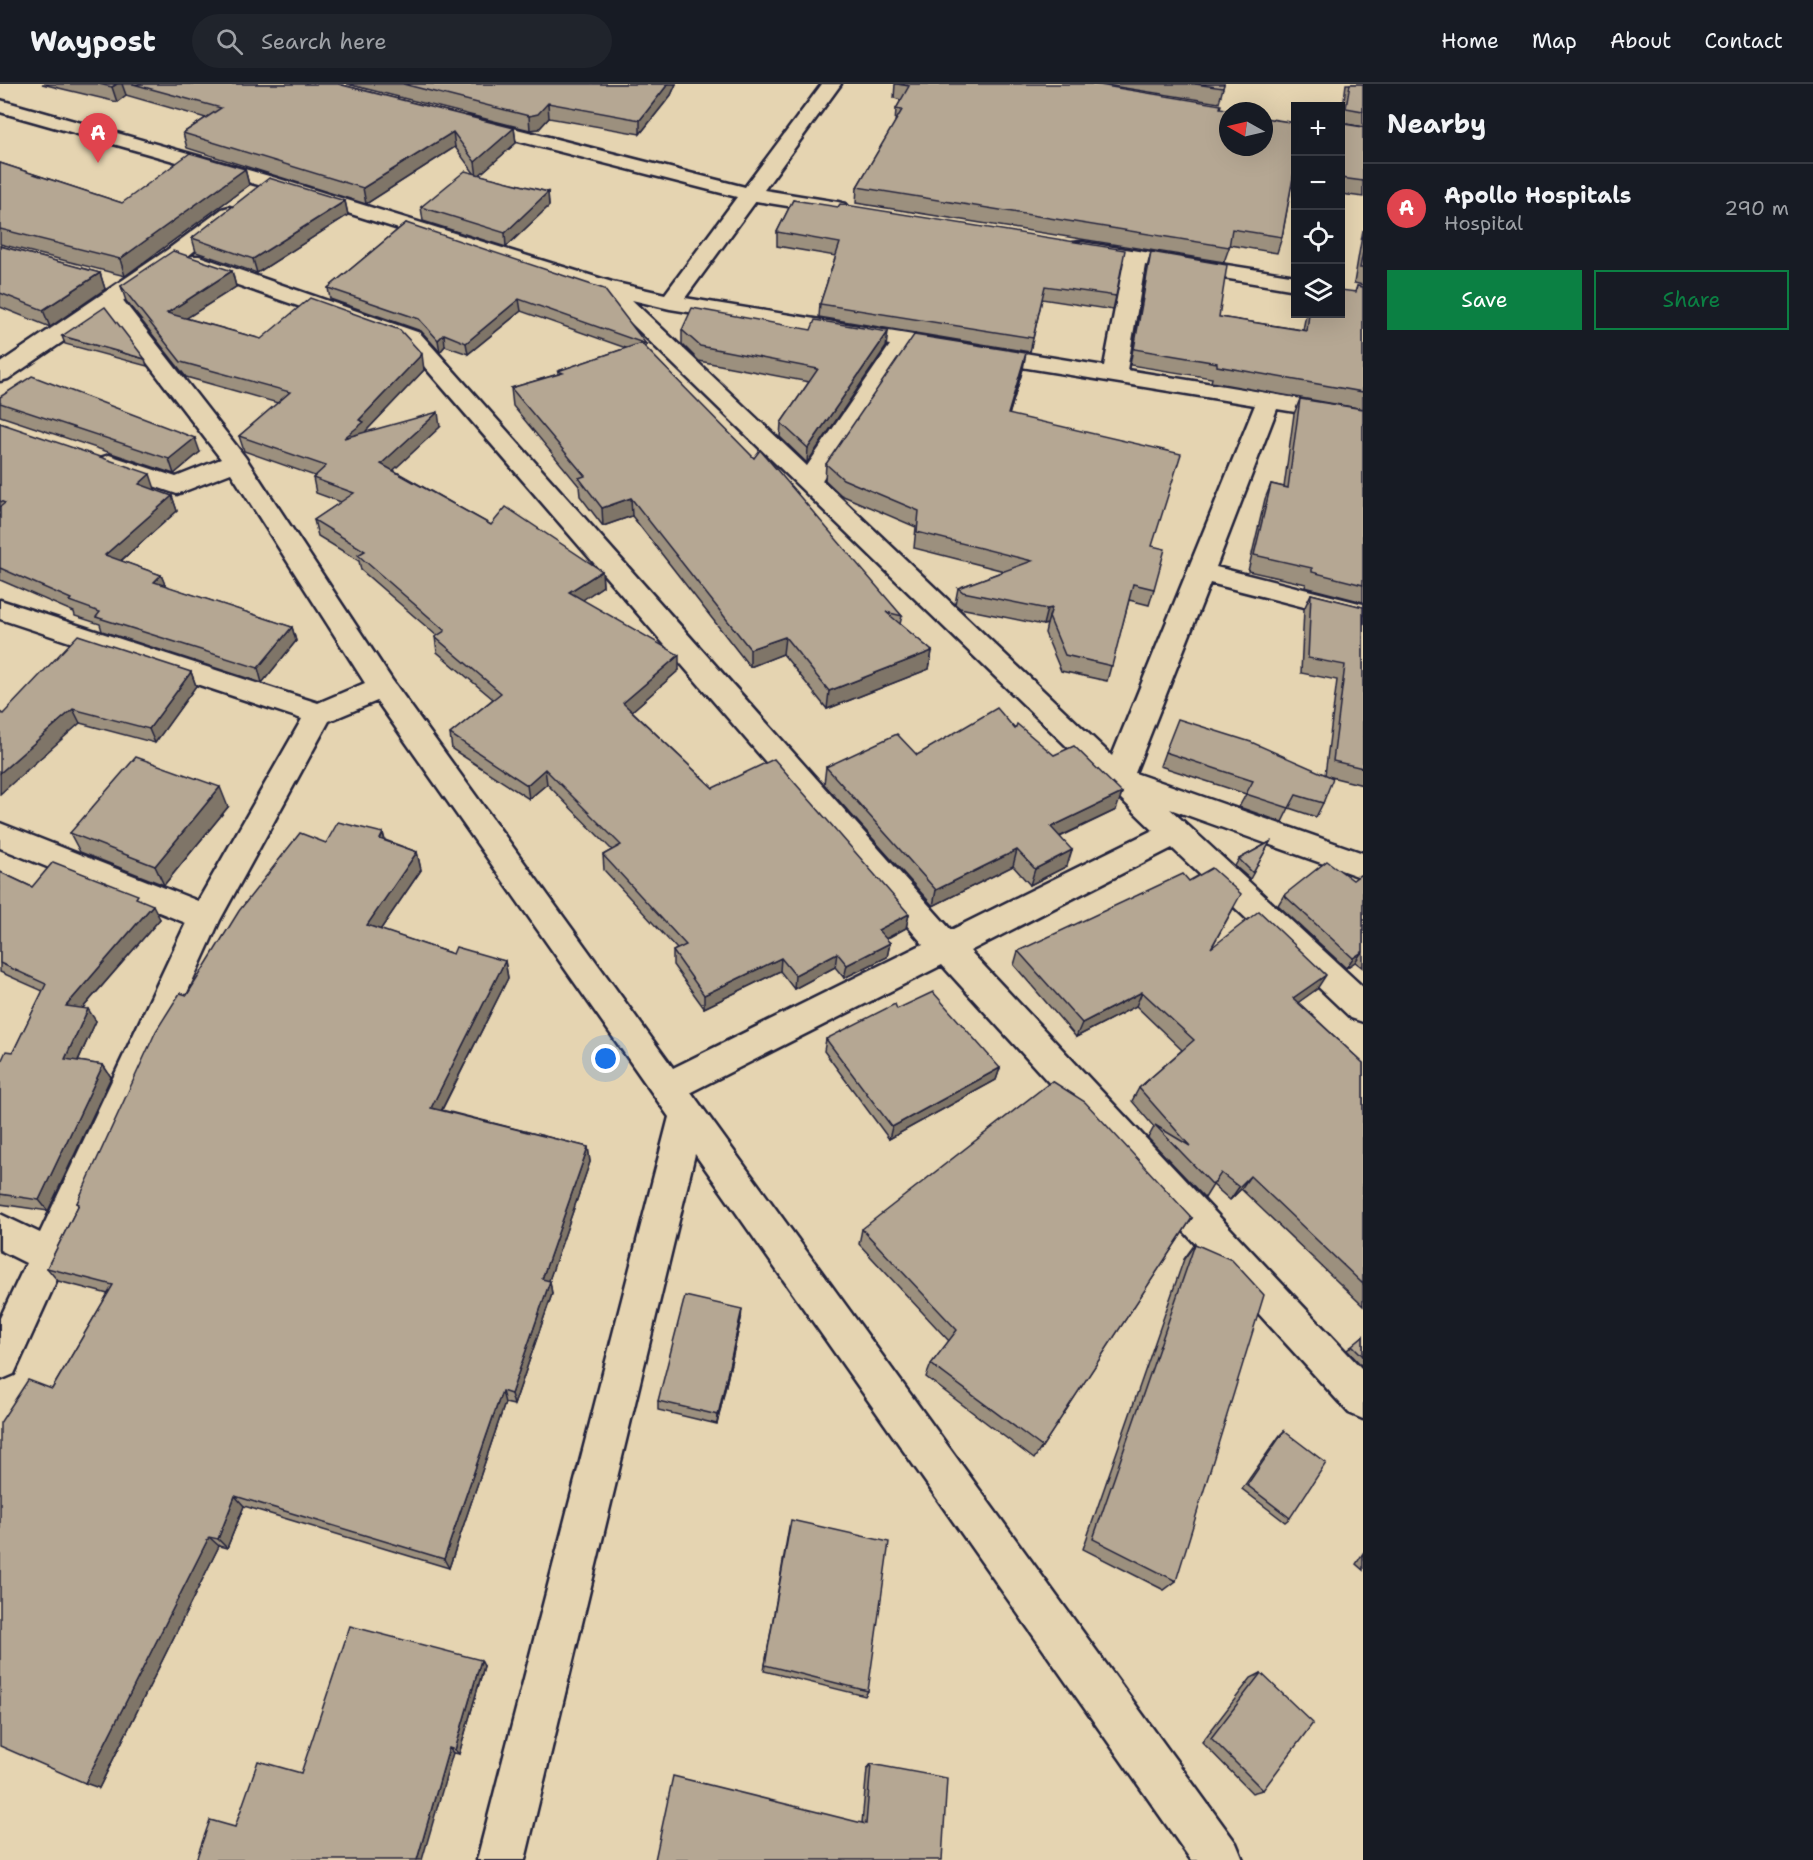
<!DOCTYPE html>
<meta charset="utf-8">
<style>
:root{--surface:#171b24;--page:#20242c;--text:#f1f3f6;--muted:#9ea1a6;--line:#363941;--accent:#0b8043}
body{margin:0;font-family:"Shantell Sans",sans-serif;background:var(--page);color:var(--text)}
.controls{position:absolute;right:18px;top:18px;display:grid;overflow:hidden;border-radius:0px;box-shadow:0 6px 24px #0002}
.controls button{width:54px;height:54px;display:grid;place-items:center;padding:0;border:0;border-bottom:2px solid var(--line);background:var(--surface);color:var(--text);font:30px sans-serif}
.compass{position:absolute;left:1219px;top:18px;width:54px;height:54px;border-radius:50%;background:var(--surface);box-shadow:0 6px 24px #0002;rotate:278deg}
.you{position:absolute;left:606px;top:975px;width:21px;height:21px;margin:-15px;border:4px solid #fff;border-radius:50%;background:#1a73e8;box-shadow:0 0 0 9px #1a73e833}
.badge{display:grid;place-items:center;width:39px;height:39px;border-radius:50%;background:var(--accent);color:#fff;font-size:20px;font-weight:700}
.pin{position:absolute;translate:-50% -50px;filter:drop-shadow(0 2px 3px #0008)}
.pin::after{content:'';position:absolute;top:32px;width:21px;height:18px;background:inherit;clip-path:polygon(0 0,100% 0,50% 100%)}
.list{margin:0;padding:0;list-style:none}
h2{display:flex;justify-content:space-between;align-items:center;height:78px;margin:0;padding:0 24px;font-size:26px}
h2 small{font-size:20px;font-weight:400;color:var(--muted)}
.list li{display:grid;grid-template-columns:39px 1fr auto;gap:18px;align-items:center;box-sizing:border-box;height:90px;padding:0 24px;border-top:2px solid var(--line)}
.list b{display:block;font-size:22px;white-space:nowrap}
.list p{margin:0;font-size:20px;white-space:nowrap;color:var(--muted)}
.list em{font-size:20px;font-style:normal;color:var(--muted)}
.actions{display:flex;gap:12px;padding:18px 24px}
.actions a{flex:1;padding:14px 0;border:2px solid var(--accent);border-radius:0px;text-align:center;font-size:21px;color:var(--accent)}
.actions .main{background:var(--accent);color:#fff}
.icon{flex:none;width:33px;height:33px;fill:none;stroke:currentColor;stroke-width:2;stroke-linecap:round;stroke-linejoin:round}
.map{position:relative;flex:none;width:1363px;height:1776px;overflow:hidden}
header{display:flex;align-items:center;gap:36px;box-sizing:border-box;height:84px;padding:0 30px;background:var(--surface);border-bottom:2px solid var(--line)}
header strong{font-size:28px}
nav{display:flex;gap:33px;margin-inline-start:auto;font-size:21px}
.search{width:420px;height:54px;background:var(--page);display:flex;align-items:center;gap:15px;box-sizing:border-box;padding:0 21px;border-radius:33px;color:var(--muted);font-size:22px}
main{display:flex}
aside{flex:1;background:var(--surface)}
.map>svg:first-child{display:block}
.lines{fill:none;stroke-linecap:round;stroke-linejoin:round}
.minor-casing{stroke:#22223b;stroke-width:5}
.tertiary-casing{stroke:#22223b;stroke-width:5}
.minor{fill:#e5d4b1;fill-rule:evenodd}
.tertiary{fill:#e5d4b1;fill-rule:evenodd}
.wall{fill:#9c907e;stroke:#22223b;stroke-width:1.5}
.shaded-wall{fill:#7f7567;stroke:#22223b;stroke-width:1.5}
.building{fill:#b5a793;stroke:#22223b;stroke-width:1.5}
</style>
<header>
<strong>Waypost</strong>
<div class="search"><svg class="icon" aria-label="search" viewBox="0 0 24 24"><circle cx="10" cy="10" r="6"/><path d="M15 15l6 6"/></svg>Search here</div>
<nav><a>Home</a><a>Map</a><a>About</a><a>Contact</a></nav>
</header>
<main>
<div class="map">
<svg width="1363" height="1776" viewBox="0 0 1363 1776">
<rect width="100%" height="100%" fill="#e5d4b1"/>
<filter id="ink" filterUnits="userSpaceOnUse"><feTurbulence type="fractalNoise" baseFrequency=".0167" numOctaves="2"/><feDisplacementMap in="SourceGraphic" scale="12" xChannelSelector="R" yChannelSelector="G"/><feConvolveMatrix kernelMatrix="1 2 1 2 8 2 1 2 1" color-interpolation-filters="sRGB"/></filter>
<g filter="url(#ink)">
<g class="lines">
<!-- minor casing -->
<g class="minor-casing">
<path id="minor" d="M822 0H841L764 106 838 118 845 120 848 124 845 128 838 130 756 117 685 214 1104 282 1124 178 1073 169 1070 164 1073 159 1081 158 1296 192V206L1145 181 1127 286 1363 325V339L1277 325 1216 483 1363 520V538L1210 499 1135 689 1363 769V794L1170 725 1363 903V938L1351 934 1172 764 970 867 1363 1286V1335L1349 1329 942 881 691 1008 1236 1759 1243 1776H1191L695 1070 525 1776H477L669 1033 377 617 329 637 220 836 14 1290 0 1296V1234L26 1179 0 1166V1130L40 1149 186 839 0 764V739L198 817 302 635 0 535V516L318 619 365 599 231 389 177 410 100 384 97 379 100 374 109 371 176 393 221 375 102 220 99 215 102 210H118L245 373 392 596 673 984 923 860 404 259 183 182 180 177 183 172H199L420 249 951 846 1153 746 599 208 262 102 0 28V16L276 94 612 198 665 210 737 113 463 43 460 39 463 35 470 33 745 103ZM632 216 670 225 890 261 807 382ZM911 265 1255 321 1112 672 822 396Z"/>
</g>
<!-- tertiary casing -->
<g class="tertiary-casing">
<path id="tertiary" d="M229 123 236 125 239 129 236 133 183 176 8 295 0 297V279L167 166 222 125Z"/>
</g>
<!-- minor -->
<use href="#minor" class="minor"/>
<!-- tertiary -->
<use href="#tertiary" class="tertiary"/>
</g>
<!-- wall -->
<g class="wall">
<path d="M42 0H338L514 44 516 59 479 91 548 108 549 122 506 163 423 137 421 123 474 89 455 63 366 120 187 64 183 49 206 34 126 11 117 18Z"/>
<path d="M347 0H676L671 11 640 50 549 34 539 45 530 46Z"/>
<path d="M895 0 1220 24 1228 63 1296 39V104L1291 103 1282 153 1277 169 1230 161 1224 178 856 119 857 103 895 39 896 25 901 16 894 14Z"/>
<path d="M1099 0H1224L1219 19Z"/>
<path d="M1346 0H1363V43L1341 39Z"/>
<path d="M1344 40 1363 43V113L1341 110V45H1342Z"/>
<path d="M0 79 122 119 245 85 249 101 125 192 0 160Z"/>
<path d="M793 116 1116 212 1113 226 1042 215 1030 268 819 233 820 220 836 172 777 162V148Z"/>
<path d="M345 117 348 131 257 189 196 168 192 154Z"/>
<path d="M406 139 646 260V264L902 532 900 540 932 567 929 585 827 625 783 570 750 583 632 432 603 442 580 412 579 402 513 322 511 304 558 290V287L626 264 521 227 468 270 445 262 440 268 421 247 330 215 328 204Z"/>
<path d="M1363 146V201L1354 199Z"/>
<path d="M0 162 100 189 105 205 50 243 0 223Z"/>
<path d="M1151 168 1219 233 1303 246 1306 230H1341L1355 208 1357 202 1363 203V325L1211 298 1212 294 1130 281 1147 184Z"/>
<path d="M232 187 236 203 186 234 261 255 424 286 366 347V348L440 343 393 386 491 441 602 487 603 502 582 516 679 586 632 627 713 704 909 830 906 844 886 855 890 859 887 873 844 894 835 883 794 905 780 887 704 924 673 881V867L677 865 604 786 603 771 612 766 547 700 529 715 452 665 450 650 493 615 437 568 435 553 437 552 361 486 359 477 318 452 314 436 341 418 316 409 313 394 315 392 244 367 239 352 278 319 186 293 126 217 121 202Z"/>
<path d="M682 246 886 263 807 379 780 353 781 339 809 298 699 277 682 260Z"/>
<path d="M62 252 145 275 147 282 65 260Z"/>
<path d="M1023 285 1009 331 1152 462 1154 505 1149 521 1129 516 1107 597 1061 587 1045 549 1047 540 1043 541 960 524 955 520 958 504 1004 487 914 464 916 443 841 411 825 396 826 380Z"/>
<path d="M0 313 200 368 174 390 0 332Z"/>
<path d="M1300 315 1363 325V518L1305 503 1306 500 1248 487 1265 415 1271 400 1284 403 1294 330Z"/>
<path d="M0 339 155 405 154 406 172 412 177 427 121 477 161 491 165 502 292 543 296 557 262 599 102 547 100 540 75 532 74 528 0 496Z"/>
<path d="M1311 510 1363 523V701L1331 693 1323 719 1316 733 1289 724 1282 738 1239 723 1246 710 1160 682 1165 668 1325 691 1337 596 1301 589 1304 525Z"/>
<path d="M191 588 196 602 155 659 80 639 3 630Z"/>
<path d="M1015 645 1116 726 1060 753 1067 782 1030 801 1013 782 933 822 824 700 826 683 917 671Z"/>
<path d="M228 723 164 801 80 768 70 749Z"/>
<path d="M383 749 385 756 417 768 421 786 380 846 453 870 505 877 508 894 442 1026 588 1063 590 1078 549 1196 550 1197 552 1210 514 1321 505 1319 449 1484 244 1422 227 1464 219 1462 99 1704 52 1305 108 1210 58 1197 47 1184 78 1122 77 1119 187 911 326 759Z"/>
<path d="M1270 758 1250 795 1235 782 1239 775Z"/>
<path d="M0 788 32 803 140 816 160 835 83 924 96 937 78 977 103 981 111 993 48 1127 0 1120V980L13 968 43 907 0 888Z"/>
<path d="M1363 793V884L1355 878 1346 884 1278 821 1284 811 1353 796Z"/>
<path d="M1189 797 1233 825 1212 863 1317 905 1298 918 1363 979V1222L1241 1105 1230 1116 1213 1101 1205 1114 1148 1054 1154 1043 1132 1017 1139 1004 1182 966 1136 922 1076 953 1014 881 1018 867Z"/>
<path d="M826 955 1000 984 996 996 889 1055 824 967Z"/>
<path d="M1192 1134 1034 1375 926 1293 931 1280 949 1257 859 1160 862 1145Z"/>
<path d="M1195 1160 1176 1497 1164 1506 1083 1465 1184 1175Z"/>
<path d="M741 1235 717 1340 658 1326V1317Z"/>
<path d="M1363 1252V1283L1347 1266Z"/>
<path d="M1284 1347 1290 1434 1285 1438 1242 1405 1280 1351Z"/>
<path d="M789 1443 868 1607 865 1612 764 1587Z"/>
<path d="M1363 1469V1486L1356 1480Z"/>
<path d="M484 1582 459 1670 453 1669 235 1743 301 1689Z"/>
<path d="M1261 1589 1263 1706 1252 1709 1202 1658 1251 1594Z"/>
<path d="M871 1680 942 1776 862 1739 867 1685Z"/>
</g>
<!-- shaded-wall -->
<g class="shaded-wall">
<path d="M117 0H122L126 11 117 18 112 3Z"/>
<path d="M668 0H676L671 11 640 50V36Z"/>
<path d="M548 19 549 34 539 45 530 46 529 32Z"/>
<path d="M514 44 516 59 477 93 475 78Z"/>
<path d="M453 48 455 63 366 120 363 104Z"/>
<path d="M245 85 249 101 125 192 120 175Z"/>
<path d="M548 108 549 122 506 163 505 149Z"/>
<path d="M345 117 348 131 257 189 253 175Z"/>
<path d="M232 187 236 203 171 244 167 229Z"/>
<path d="M100 189 105 205 50 243 43 226Z"/>
<path d="M519 215 521 227 468 270 466 259Z"/>
<path d="M888 248 886 263 807 379 808 364Z"/>
<path d="M444 250 445 262 440 268 438 256Z"/>
<path d="M1026 269 1023 285 1004 347 1008 330Z"/>
<path d="M422 270 424 286 366 347 367 353 344 354 359 336Z"/>
<path d="M438 328 440 343 384 395 381 380Z"/>
<path d="M195 354 200 368 174 390 169 375Z"/>
<path d="M150 390 155 405 144 414 139 400Z"/>
<path d="M172 412 177 427 110 486 105 471Z"/>
<path d="M631 414 632 432 603 442 602 424Z"/>
<path d="M602 487 603 502 571 524 569 508Z"/>
<path d="M161 491 167 505 154 498Z"/>
<path d="M1052 524 1047 540 1043 541 1047 525Z"/>
<path d="M292 543 296 557 262 599 258 584Z"/>
<path d="M785 553 783 570 750 583V565Z"/>
<path d="M932 567 929 585 827 625 829 607Z"/>
<path d="M679 571V586L624 634 623 619Z"/>
<path d="M191 588 196 602 155 659 149 645Z"/>
<path d="M73 625 80 639 0 710V689Z"/>
<path d="M545 685 547 700 529 715 527 701Z"/>
<path d="M220 703 228 723 164 801 155 782Z"/>
<path d="M1122 709 1116 726 1046 759 1051 743Z"/>
<path d="M383 749 387 767 380 755Z"/>
<path d="M1017 766 1013 782 933 822 936 806Z"/>
<path d="M1072 766 1067 782 1030 801 1035 785Z"/>
<path d="M417 768 421 786 372 858 367 841Z"/>
<path d="M153 821 160 835 74 934 66 922Z"/>
<path d="M909 830 906 844 876 860 878 846Z"/>
<path d="M890 859 887 873 844 894 847 881Z"/>
<path d="M1362 868 1355 878 1346 884 1353 874Z"/>
<path d="M837 869 835 883 794 905 795 891Z"/>
<path d="M781 874 780 887 704 924V911Z"/>
<path d="M505 877 508 894 435 1039 431 1024Z"/>
<path d="M1326 891 1317 905 1285 928 1293 914Z"/>
<path d="M1142 908 1136 922 1076 953 1082 939Z"/>
<path d="M88 925 96 937 73 987 65 975Z"/>
<path d="M103 981 111 993 48 1127 39 1116Z"/>
<path d="M1000 984 996 996 889 1055 892 1043Z"/>
<path d="M588 1063 590 1078 545 1208 542 1195Z"/>
<path d="M1250 1092 1241 1105 1230 1116 1239 1103Z"/>
<path d="M550 1197 552 1210 514 1321 511 1310Z"/>
<path d="M742 1225 741 1235 717 1340 718 1331Z"/>
<path d="M502 1307 505 1319 449 1484 444 1475Z"/>
<path d="M235 1412 244 1422 227 1464 218 1455Z"/>
<path d="M209 1453 219 1462 99 1704 85 1699Z"/>
<path d="M481 1576 484 1582 459 1670 455 1666Z"/>
<path d="M449 1664 453 1669 422 1776H417Z"/>
</g>
<!-- building -->
<g class="building">
<path d="M98 0H117L112 3Z"/>
<path d="M133 0H338L514 44 475 78 453 48 363 104 183 49 221 24Z"/>
<path d="M403 0H668L640 36 548 19 538 30 529 32Z"/>
<path d="M897 0H1093L1221 21 1220 24 1239 27H1228V63H1264V34L1296 39V88H1294L1282 153 1232 145 1229 163 857 103 902 26 896 25 909 2Z"/>
<path d="M1195 0H1224L1223 4Z"/>
<path d="M1350 0H1363V27L1346 24Z"/>
<path d="M1344 40 1363 43V97L1341 94V45H1343Z"/>
<path d="M190 69 245 85 120 175 0 145V79L122 119Z"/>
<path d="M465 87 548 108 505 149 421 123Z"/>
<path d="M269 94 345 117 253 175 192 154Z"/>
<path d="M793 116 838 123 840 120 1125 166 1116 212 1045 202 1033 254 820 220 840 159 777 148Z"/>
<path d="M406 139 604 205 646 260 519 215 466 259 444 250 438 256 419 235 328 204Z"/>
<path d="M0 162 100 189 43 226 0 209Z"/>
<path d="M173 167 232 187 167 229 261 255 310 214 400 246 422 270 359 336 364 338 344 354 438 328 381 380 491 441 506 423 602 487 569 508 679 571 623 619 713 704 774 675 909 830 878 846 890 859 847 881 837 869 795 891 781 874 704 911 673 867 686 861 603 771 621 761 545 685 527 701 450 650 501 609 435 553 445 547 358 471 365 467 314 436 354 409 313 394 326 382 239 352 290 308 181 278 121 202Z"/>
<path d="M1363 167V184H1360Z"/>
<path d="M1151 168 1227 181 1219 233 1307 247 1309 230H1341V206L1356 208 1357 202 1363 203V308L1217 282V279L1134 265Z"/>
<path d="M105 223 145 275 62 252Z"/>
<path d="M692 224 811 246 815 236 888 248 808 364 781 339 818 285 700 262 682 246Z"/>
<path d="M914 251 1026 269 1008 330 1181 370 1152 462 1165 465 1154 505 1133 500 1112 582 1065 571 1049 533 1052 524 1047 525 963 508 958 504 1032 477 917 448 919 427 843 395 826 380Z"/>
<path d="M641 259 754 374 760 366 902 532 886 528 932 567 829 607 785 553 750 565 631 414 602 424 579 394 585 392 511 304 563 289 558 287Z"/>
<path d="M32 292 195 354 169 375 0 319V313Z"/>
<path d="M1300 315 1363 325V501L1312 488V484L1254 471 1271 400 1288 404Z"/>
<path d="M0 339 150 390 139 400 172 412 105 471 161 491 154 498 292 543 258 584 96 533 100 528 69 517 71 515 0 484V423L5 419 0 417Z"/>
<path d="M1311 510 1363 523V684L1333 677 1345 581 1308 574Z"/>
<path d="M78 551 191 588 149 645 73 625 0 689V628L3 630Z"/>
<path d="M997 624 1015 645 1017 640 1054 671 1074 662 1122 709 1051 743 1072 766 1035 785 1017 766 936 806 826 683 897 650 917 671Z"/>
<path d="M1178 635 1251 658 1333 694 1323 719 1296 711 1289 724 1246 710 1253 697 1165 668Z"/>
<path d="M136 673 220 703 155 782 70 749Z"/>
<path d="M338 738 383 749 380 755 417 768 367 841 453 870 456 863 505 877 431 1024 588 1063 542 1195 550 1197 511 1310 502 1307 444 1475 235 1412 218 1455 209 1453 85 1699 0 1662V1339L28 1296 52 1305 113 1201 47 1184 79 1120 77 1119 156 947 180 909 187 911 239 827 300 749 326 759Z"/>
<path d="M1270 758 1253 789 1239 775Z"/>
<path d="M1327 777 1353 796 1360 791 1363 793V868H1362L1353 874 1284 811Z"/>
<path d="M53 778 138 811 136 814 153 821 66 922 88 925 65 975 103 981 39 1116 0 1110V980L6 967 13 968 46 900 0 879V788L32 803Z"/>
<path d="M1212 784 1241 810 1211 864 1259 827 1326 891 1293 914 1363 979V1200L1250 1092 1239 1103 1221 1089 1213 1101 1155 1041 1190 1062 1139 1004 1194 956 1142 908 1082 939 1018 867 1183 790 1189 797Z"/>
<path d="M933 908 1000 984 892 1043 826 955 895 920 897 925Z"/>
<path d="M1052 997 1085 1018 1192 1134 1042 1363 931 1280 957 1246 862 1145Z"/>
<path d="M1195 1160 1232 1176 1264 1211 1176 1497 1093 1455Z"/>
<path d="M685 1212 742 1225 718 1331 658 1317Z"/>
<path d="M1363 1252V1272L1352 1261Z"/>
<path d="M1284 1347 1326 1379 1290 1434 1247 1401Z"/>
<path d="M791 1436 889 1458 868 1607 765 1581Z"/>
<path d="M350 1542 481 1576 455 1666 449 1664 417 1776H196L210 1736 235 1743 258 1677 301 1689Z"/>
<path d="M1261 1589 1313 1639 1263 1706 1211 1654Z"/>
<path d="M871 1680 947 1694 942 1776H655L673 1692 866 1740Z"/>
</g>
</g>
</svg>
<div class="controls">
<button>+</button>
<button>−</button>
<button><svg class="icon" aria-label="locate" viewBox="0 0 24 24"><circle cx="12" cy="12" r="6"/><path d="M12 2v4M12 18v4M2 12h4M18 12h4"/></svg></button>
<button><svg class="icon" aria-label="layers" viewBox="0 0 24 24"><path d="M12 4l9 5-9 5-9-5zM3 14l9 5 9-5"/></svg></button>
</div>
<svg class="compass" viewBox="-18 -18 36 36"><path d="M0-13l5 13h-10z" fill="#e53935"/><path d="M0 13l5-13h-10z" fill="#9ea1a6"/></svg>
<div class="you"></div>
<div class="pin badge" style="left:98px;top:79px;background:#e0444e">A</div>
</div>
<aside>
<h2>Nearby<small></small></h2>
<ul class="list">
<li><span class="badge" style="background:#e0444e">A</span><div><b>Apollo Hospitals</b><p>Hospital</p></div><em>290 m</em></li>
</ul>
<div class="actions"><a class="main">Save</a><a>Share</a></div>
</aside>
</main>
